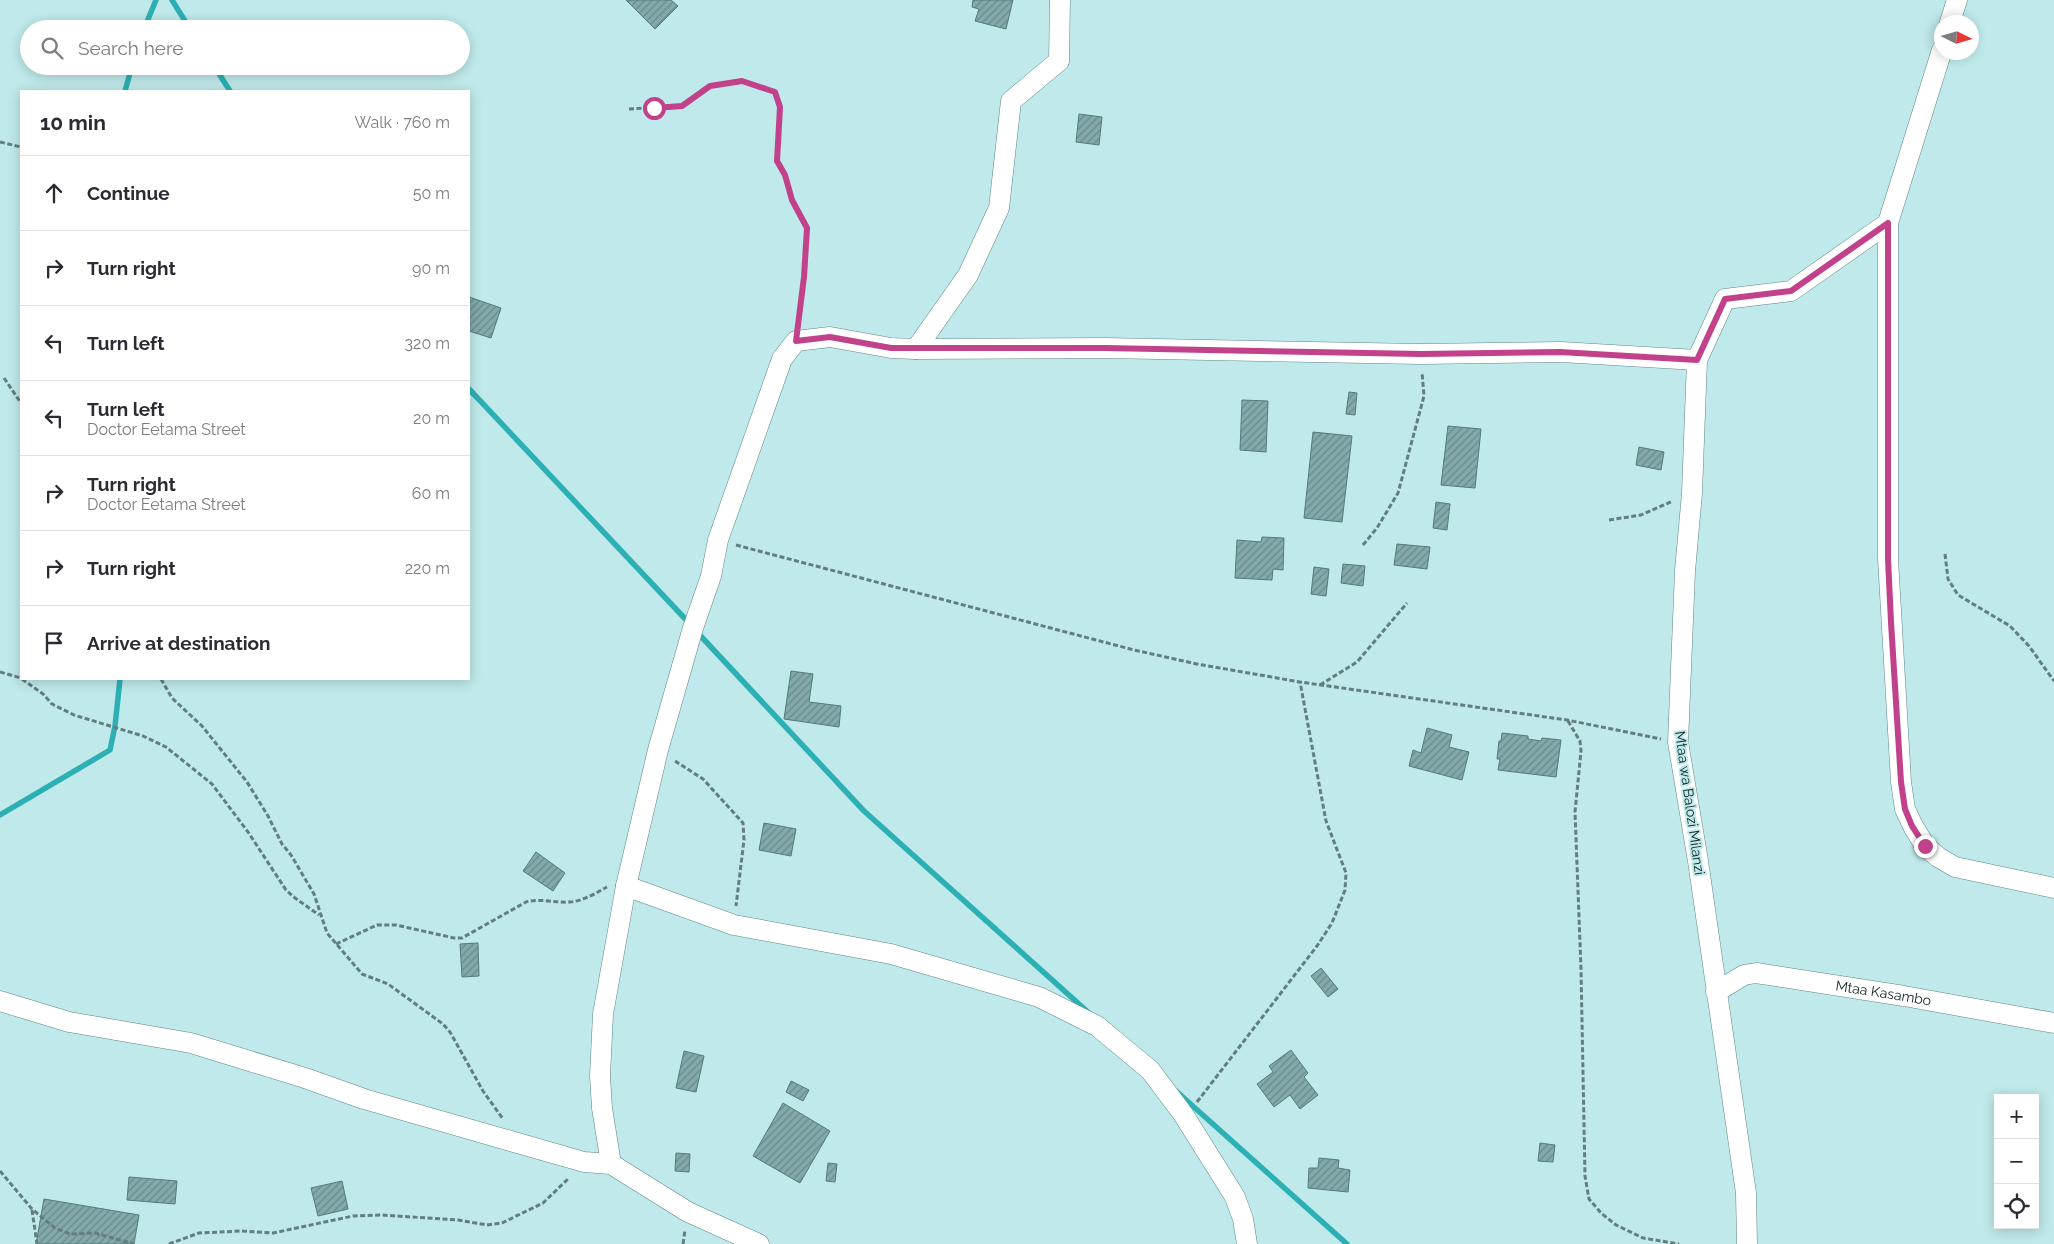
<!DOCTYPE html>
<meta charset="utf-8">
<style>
:root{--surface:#fff;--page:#f7f7f7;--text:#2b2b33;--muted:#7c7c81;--line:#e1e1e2}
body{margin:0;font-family:Raleway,sans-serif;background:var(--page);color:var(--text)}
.controls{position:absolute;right:15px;bottom:15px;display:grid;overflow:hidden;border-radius:0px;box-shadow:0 2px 12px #0003}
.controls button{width:45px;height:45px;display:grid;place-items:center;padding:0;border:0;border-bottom:1px solid var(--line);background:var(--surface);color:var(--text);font:25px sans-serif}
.compass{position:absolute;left:1934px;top:15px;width:45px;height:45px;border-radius:50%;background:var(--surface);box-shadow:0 2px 12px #0003;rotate:95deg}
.stop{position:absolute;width:15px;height:15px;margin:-11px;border:4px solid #c2418b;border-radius:50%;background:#fff}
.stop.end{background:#c2418b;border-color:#fff;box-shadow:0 1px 5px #0008}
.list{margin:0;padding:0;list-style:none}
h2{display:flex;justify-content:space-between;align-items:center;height:65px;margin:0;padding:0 20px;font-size:21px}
h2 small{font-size:16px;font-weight:400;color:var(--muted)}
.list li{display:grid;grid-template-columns:32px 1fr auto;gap:15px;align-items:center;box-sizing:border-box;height:75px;padding:0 20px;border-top:1px solid var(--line)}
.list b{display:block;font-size:19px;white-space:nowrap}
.list p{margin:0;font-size:16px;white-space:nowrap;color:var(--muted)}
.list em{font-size:16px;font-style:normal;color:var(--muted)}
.icon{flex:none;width:28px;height:28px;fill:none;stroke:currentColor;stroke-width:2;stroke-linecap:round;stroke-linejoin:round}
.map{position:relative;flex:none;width:2054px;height:1244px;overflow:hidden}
.search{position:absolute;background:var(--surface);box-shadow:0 2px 12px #0003;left:20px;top:20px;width:450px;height:55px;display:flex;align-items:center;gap:12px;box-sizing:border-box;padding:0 18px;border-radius:28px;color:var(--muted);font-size:19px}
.panel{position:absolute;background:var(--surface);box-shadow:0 2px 12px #0003;left:20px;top:90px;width:450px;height:590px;border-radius:0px}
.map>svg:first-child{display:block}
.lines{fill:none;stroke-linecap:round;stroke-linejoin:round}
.stream{stroke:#2cb0b4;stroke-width:5.5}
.building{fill:url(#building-hatch);stroke:#547a7b}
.street-casing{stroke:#608687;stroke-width:21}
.path{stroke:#627e7f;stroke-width:3;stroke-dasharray:5 2.5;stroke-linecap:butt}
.street{stroke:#fff;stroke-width:20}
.route{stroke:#c2418b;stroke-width:6}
.labels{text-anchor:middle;stroke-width:4;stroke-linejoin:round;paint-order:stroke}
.street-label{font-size:14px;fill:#122223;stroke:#bfe9ea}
</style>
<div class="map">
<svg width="2054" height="1244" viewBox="0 0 2054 1244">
<defs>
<pattern id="building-hatch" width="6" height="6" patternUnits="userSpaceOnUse" patternTransform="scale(1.25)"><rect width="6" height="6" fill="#83aaab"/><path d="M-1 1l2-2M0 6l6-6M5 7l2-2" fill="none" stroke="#6a8a8b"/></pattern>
</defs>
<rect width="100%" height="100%" fill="#bfe9ea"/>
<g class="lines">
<!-- stream -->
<g class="stream">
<path d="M172 0 190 29"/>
<path d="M144 29 156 0"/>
<path d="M214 66 230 91"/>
<path d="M125 91 132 66"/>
<path d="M469 389 690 624"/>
<path d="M696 631 864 811 1089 1013"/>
<path d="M0 815 110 750 115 726 120 679"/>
<path d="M1176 1091 1347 1244"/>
</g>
</g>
<!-- building -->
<g class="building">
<path d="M626 0H671L678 6 655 29Z"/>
<path d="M973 0H1013L1006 29 975 21 979 9 972 7Z"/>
<path d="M1079 114 1102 117 1099 145 1076 142Z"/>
<path d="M469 297 501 308 491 338 469 331Z"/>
<path d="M1349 392 1357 393 1355 415 1346 414Z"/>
<path d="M1242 400 1268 401 1266 452 1240 450Z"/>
<path d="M1448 426 1481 429 1475 488 1441 485Z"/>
<path d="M1313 432 1352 436 1342 522 1304 518Z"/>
<path d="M1639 447 1664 452 1661 470 1636 465Z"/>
<path d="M1436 502 1450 504 1447 530 1433 528Z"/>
<path d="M1262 537 1284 538 1283 570 1273 569 1272 580 1235 578 1237 540 1261 542Z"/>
<path d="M1397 544 1430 547 1427 569 1394 565Z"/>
<path d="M1343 564 1365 566 1363 586 1341 583Z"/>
<path d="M1314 567 1329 569 1326 596 1311 594Z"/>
<path d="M791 671 813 674 809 702 841 706 839 727 784 719Z"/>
<path d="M1427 728 1452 735 1449 747 1469 752 1462 780 1409 766 1413 750 1421 753Z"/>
<path d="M1502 733 1528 736V739L1541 741 1542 738 1561 740 1556 777 1498 770 1500 759H1497L1499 741H1501Z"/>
<path d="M764 823 796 829 791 856 759 850Z"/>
<path d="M536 852 565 873 553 891 523 871Z"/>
<path d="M478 943 479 976 462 977 460 944Z"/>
<path d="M1321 968 1338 989 1328 997 1311 976Z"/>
<path d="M1291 1050 1308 1073 1304 1077 1318 1095 1300 1109 1290 1095 1274 1107 1257 1084 1273 1072 1269 1066Z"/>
<path d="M684 1051 704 1056 696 1092 676 1088Z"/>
<path d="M791 1081 809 1090 803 1101 786 1092Z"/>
<path d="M783 1103 830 1131 800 1183 753 1156Z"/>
<path d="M1540 1143 1555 1145 1553 1162 1538 1161Z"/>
<path d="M676 1153 690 1154 689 1172 675 1171Z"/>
<path d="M1319 1158 1339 1160 1338 1168 1350 1170 1348 1192 1308 1188 1309 1168H1318Z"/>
<path d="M828 1163 837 1164 835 1182 826 1181Z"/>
<path d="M129 1177 177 1181 175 1204 127 1200Z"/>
<path d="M342 1181 348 1209 318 1216 311 1188Z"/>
<path d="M44 1199 139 1215 134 1244H36Z"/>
</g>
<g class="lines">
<!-- street casing -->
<g class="street-casing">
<g id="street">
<path d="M1950 22 1957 0"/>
<path d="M1942 50 1888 223V559L1901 782 1905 809 1913 826 1925 846 1938 857 1955 867 2054 888"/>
<path d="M916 349 968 275 999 208 1011 101 1059 61 1060 0"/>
<path d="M626 886 734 925 891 954 1039 997 1097 1026 1150 1070 1183 1114 1235 1197 1243 1219 1247 1244"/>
<path id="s1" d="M1716 992 1744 975 1756 973 1904 996 2054 1023"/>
<path d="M0 1001 69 1022 191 1043 305 1078 364 1099 584 1162 611 1164 688 1212 759 1244"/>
<path d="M611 1164 602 1108 600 1076 603 1014 626 886 658 750 693 628 711 576 718 540 782 359 796 341 830 337 891 348 916 349 1105 348 1421 354 1561 352 1697 360"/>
<path d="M1747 1244 1746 1193 1698 861 1678 742 1685 571 1692 493 1697 360 1725 299 1791 291 1888 223"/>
</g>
</g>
<!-- path -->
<g class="path">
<path d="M629 109 682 106 710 87 742 81 775 92 780 107 777 161 785 175 792 201 807 228 804 277 798 323"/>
<path d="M0 142 21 147"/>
<path d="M4 378 21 403"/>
<path d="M1609 520 1641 515 1673 501"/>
<path d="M736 545 1134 650 1197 664 1300 682 1567 720 1661 739"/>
<path d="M1363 545 1377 528 1398 493 1424 396 1422 372"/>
<path d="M1945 554 1948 579 1958 595 2010 626 2029 646 2054 681"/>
<path d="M0 672 21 678"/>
<path d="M22 679 43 694 52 704 74 715 143 736 166 747 212 784 248 832 286 890 295 898 319 915"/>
<path d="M161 679 172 698 202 726 247 782 268 816 282 844 291 855 314 894 327 933 362 974 388 984 443 1024 450 1032 483 1091 503 1119"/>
<path d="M1320 685 1357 662 1407 603"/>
<path d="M1568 721 1580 741 1581 751 1575 812 1581 969 1585 1176 1589 1199 1601 1213 1616 1225 1643 1238 1679 1244"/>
<path d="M675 761 703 779 743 823 744 840 736 906"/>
<path d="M336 944 377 925H396L454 938H462L526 902C540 898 555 903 570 902 583 901 596 893 607 887"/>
<path d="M1197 1102 1317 946 1332 923 1345 890 1346 873 1326 821 1300 682"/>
<path d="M0 1171 32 1209 55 1228 70 1234 95 1233 134 1244"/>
<path d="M32 1210 37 1244"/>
<path d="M169 1244 199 1233 241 1231 273 1233 353 1216 381 1215 458 1220 487 1225 502 1223 543 1203 569 1178"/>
<path d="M683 1244 685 1230"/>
</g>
<!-- street -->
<use href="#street" class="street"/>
</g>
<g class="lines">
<!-- route -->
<path class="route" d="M654 108 682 106 710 86 742 81 775 92 780 107 777 161 785 175 792 200 807 228 804 277 796 341 830 337 891 348H1105L1421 354 1560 352 1697 360 1725 299 1791 291 1888 223V559L1891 622 1901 782 1905 809 1912 826 1925 846"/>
</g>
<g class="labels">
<!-- street labels -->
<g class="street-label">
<text transform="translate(1690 803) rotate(82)" y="5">Mtaa wa Balozi Milanzi</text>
<text dy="5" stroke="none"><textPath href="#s1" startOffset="174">Mtaa Kasambo</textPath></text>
</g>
</g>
</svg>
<div class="controls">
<button>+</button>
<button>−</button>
<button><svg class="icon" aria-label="locate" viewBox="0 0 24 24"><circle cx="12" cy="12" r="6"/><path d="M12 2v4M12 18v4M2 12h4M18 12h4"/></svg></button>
</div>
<svg class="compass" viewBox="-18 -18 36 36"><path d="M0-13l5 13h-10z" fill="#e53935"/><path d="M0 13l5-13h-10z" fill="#7c7c81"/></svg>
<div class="stop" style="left:654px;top:108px"></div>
<div class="stop end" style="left:1925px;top:846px"></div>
<div class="search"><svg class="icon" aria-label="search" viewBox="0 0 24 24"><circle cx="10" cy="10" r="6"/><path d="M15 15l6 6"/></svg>Search here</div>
<section class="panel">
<h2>10 min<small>Walk · 760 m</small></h2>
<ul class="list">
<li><svg class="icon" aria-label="ahead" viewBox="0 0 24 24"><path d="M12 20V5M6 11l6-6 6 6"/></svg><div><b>Continue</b></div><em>50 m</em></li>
<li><svg class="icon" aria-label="right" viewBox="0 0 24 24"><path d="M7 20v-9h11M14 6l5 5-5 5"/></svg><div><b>Turn right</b></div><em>90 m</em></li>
<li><svg class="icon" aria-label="left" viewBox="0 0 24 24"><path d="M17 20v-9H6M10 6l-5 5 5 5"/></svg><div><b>Turn left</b></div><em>320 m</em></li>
<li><svg class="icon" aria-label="left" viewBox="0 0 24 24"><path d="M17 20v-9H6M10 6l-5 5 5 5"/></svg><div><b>Turn left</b><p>Doctor Eetama Street</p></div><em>20 m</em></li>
<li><svg class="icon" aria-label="right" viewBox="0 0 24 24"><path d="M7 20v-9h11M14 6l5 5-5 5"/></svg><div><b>Turn right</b><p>Doctor Eetama Street</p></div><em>60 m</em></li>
<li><svg class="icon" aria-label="right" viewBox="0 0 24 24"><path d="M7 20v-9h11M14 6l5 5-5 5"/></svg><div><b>Turn right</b></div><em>220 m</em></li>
<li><svg class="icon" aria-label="arrive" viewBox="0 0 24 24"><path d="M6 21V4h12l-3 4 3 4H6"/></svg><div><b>Arrive at destination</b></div></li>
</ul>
</section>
</div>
